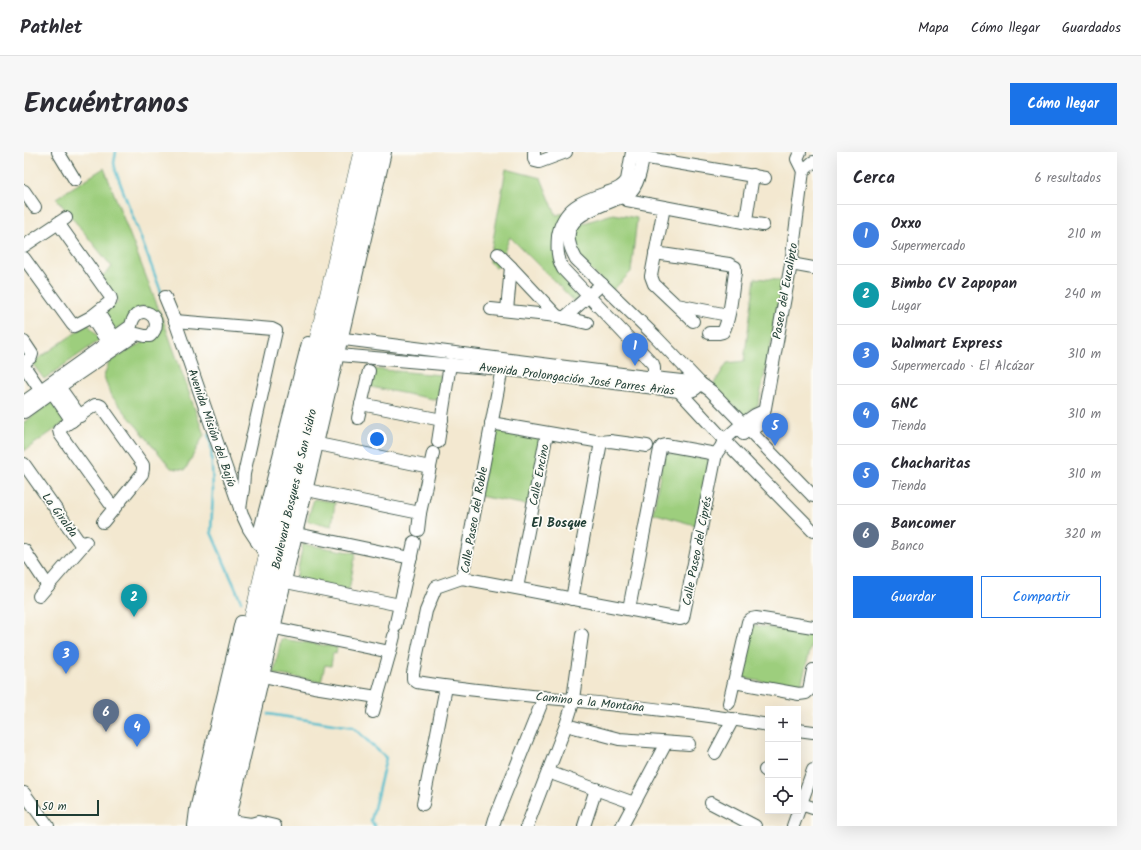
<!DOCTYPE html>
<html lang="es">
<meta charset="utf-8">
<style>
:root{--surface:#fff;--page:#f7f7f7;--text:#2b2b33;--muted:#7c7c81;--line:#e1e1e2;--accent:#1a73e8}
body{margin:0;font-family:Kalam,sans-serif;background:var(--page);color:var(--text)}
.controls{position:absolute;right:12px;bottom:12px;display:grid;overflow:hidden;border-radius:0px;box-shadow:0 4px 16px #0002}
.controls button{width:36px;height:36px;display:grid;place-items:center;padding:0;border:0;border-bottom:1px solid var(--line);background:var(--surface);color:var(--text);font:20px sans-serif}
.scale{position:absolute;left:12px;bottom:10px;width:63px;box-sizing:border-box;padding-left:4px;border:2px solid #1f3d34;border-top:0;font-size:11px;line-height:14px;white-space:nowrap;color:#1f3d34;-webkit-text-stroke:3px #fdfcf7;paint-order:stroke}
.you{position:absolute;left:353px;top:287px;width:14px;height:14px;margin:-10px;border:3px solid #fff;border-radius:50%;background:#1a73e8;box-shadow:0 0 0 6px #1a73e833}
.badge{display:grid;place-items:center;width:26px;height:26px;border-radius:50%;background:var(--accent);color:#fff;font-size:13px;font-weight:700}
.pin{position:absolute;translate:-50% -33px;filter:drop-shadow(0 1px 2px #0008)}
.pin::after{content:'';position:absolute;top:21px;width:14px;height:12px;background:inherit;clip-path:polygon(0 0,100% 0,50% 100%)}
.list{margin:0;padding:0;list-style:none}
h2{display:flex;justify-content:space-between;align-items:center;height:52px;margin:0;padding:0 16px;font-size:17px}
h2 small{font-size:13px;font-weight:400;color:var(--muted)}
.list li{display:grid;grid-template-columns:26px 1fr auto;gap:12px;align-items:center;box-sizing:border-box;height:60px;padding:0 16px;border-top:1px solid var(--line)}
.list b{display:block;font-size:15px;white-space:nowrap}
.list p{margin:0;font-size:13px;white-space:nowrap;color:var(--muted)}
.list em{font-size:13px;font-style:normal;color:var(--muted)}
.actions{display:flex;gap:8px;padding:12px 16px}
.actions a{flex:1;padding:9px 0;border:1px solid var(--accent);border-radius:0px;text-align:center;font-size:14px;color:var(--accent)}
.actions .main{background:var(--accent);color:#fff}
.icon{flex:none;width:22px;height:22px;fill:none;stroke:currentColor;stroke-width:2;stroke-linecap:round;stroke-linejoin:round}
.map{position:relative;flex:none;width:789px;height:674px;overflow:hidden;border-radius:0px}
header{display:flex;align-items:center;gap:24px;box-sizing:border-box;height:56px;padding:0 20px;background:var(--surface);border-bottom:1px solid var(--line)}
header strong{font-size:19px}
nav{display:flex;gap:22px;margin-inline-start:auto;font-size:14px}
.intro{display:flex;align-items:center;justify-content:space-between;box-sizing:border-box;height:96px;padding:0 24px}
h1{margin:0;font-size:28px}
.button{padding:10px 18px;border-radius:0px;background:var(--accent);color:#fff;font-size:14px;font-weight:700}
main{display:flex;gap:24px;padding:0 24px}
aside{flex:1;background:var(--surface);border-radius:0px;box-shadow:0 4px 16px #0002}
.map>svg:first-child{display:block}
.green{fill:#9dce7d;stroke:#5e8658}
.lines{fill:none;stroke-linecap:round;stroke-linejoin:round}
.stream{stroke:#52bdcd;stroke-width:2.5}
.minor-casing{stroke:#3f574b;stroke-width:14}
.major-casing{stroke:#3f574b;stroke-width:16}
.minor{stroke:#fff;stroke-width:12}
.major{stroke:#fff;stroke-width:15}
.labels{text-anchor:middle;stroke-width:3.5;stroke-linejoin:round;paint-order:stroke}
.street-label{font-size:12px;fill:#1f3d34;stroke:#fdfcf7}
.neighbourhood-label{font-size:13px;font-weight:bold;fill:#1f3d34;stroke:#fdfcf7}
</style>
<header>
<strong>Pathlet</strong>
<nav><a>Mapa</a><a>Cómo llegar</a><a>Guardados</a></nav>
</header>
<div class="intro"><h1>Encuéntranos</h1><a class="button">Cómo llegar</a></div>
<main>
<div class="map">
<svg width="789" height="674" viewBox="0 0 789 674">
<rect width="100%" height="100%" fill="#fdfcf7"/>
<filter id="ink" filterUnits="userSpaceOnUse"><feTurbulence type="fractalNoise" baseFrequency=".025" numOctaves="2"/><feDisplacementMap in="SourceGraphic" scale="8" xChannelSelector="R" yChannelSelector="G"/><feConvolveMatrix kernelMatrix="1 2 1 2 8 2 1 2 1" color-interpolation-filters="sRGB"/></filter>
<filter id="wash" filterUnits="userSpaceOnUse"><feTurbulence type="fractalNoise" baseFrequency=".012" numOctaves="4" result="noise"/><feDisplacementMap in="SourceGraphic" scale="16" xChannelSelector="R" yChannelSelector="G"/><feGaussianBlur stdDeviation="0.9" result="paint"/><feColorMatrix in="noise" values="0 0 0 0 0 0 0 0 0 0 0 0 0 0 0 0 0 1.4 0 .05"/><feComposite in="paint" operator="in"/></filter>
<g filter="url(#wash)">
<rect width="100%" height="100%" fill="#f3e8d0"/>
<!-- green -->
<g class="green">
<path d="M80 16 142 176 180 283 161 318 147 316 86 242 80 224 85 210 132 183 134 163 118 154 100 172 91 178 79 161 94 150 77 125 88 115 32 46Z"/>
<path d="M482 17 517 26 532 63 540 61 532 114 554 144 551 150 486 85 473 116 465 110Z"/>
<path d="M589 62 613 66 607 120 588 139 550 101 547 87 553 73Z"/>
<path d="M731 126 753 128 760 131 734 253 724 260 721 264 688 235 703 211 720 209Z"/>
<path d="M64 172 76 188 20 227 8 211Z"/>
<path d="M349 217 417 223 414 248 347 235Z"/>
<path d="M28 250 43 269 0 299V270Z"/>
<path d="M469 275 523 282 509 354 455 344Z"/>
<path d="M640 301 685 307 674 374 629 361Z"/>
<path d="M290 347 311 350 308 374 283 369Z"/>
<path d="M279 392 332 401 325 438 272 427Z"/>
<path d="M729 473 789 482V487L776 537 719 526Z"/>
<path d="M257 487 313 495 312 502 309 501 307 514 301 513 297 530 250 522Z"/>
</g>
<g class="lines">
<!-- stream -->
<g class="stream">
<path d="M92 0 90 11 92 20 138 142"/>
<path d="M184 282 187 292 189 339 187 380 217 449"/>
<path d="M244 562 329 575 362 606 347 669 351 674"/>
</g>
</g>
</g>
<g filter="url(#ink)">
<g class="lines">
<!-- minor casing -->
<g class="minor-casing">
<g id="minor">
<path d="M34 0 51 28"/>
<path d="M510 0V6L511 9 515 10 542 0"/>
<path d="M608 0 603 28C599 35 592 38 585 40 561 48 539 54 534 84 533 96 533 106 539 117L629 212 630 216V226"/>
<path d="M620 0C618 12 615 35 604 42 601 45 595 46 590 48 572 56 537 65 546 93 547 98 550 102 552 107L631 184 676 231 687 239 789 344"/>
<path d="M776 0 773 7 779 19"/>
<path d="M612 4 741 26"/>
<path d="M779 19 789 10"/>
<path d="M0 39 11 55"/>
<path d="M597 42 603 48 719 70 722 68 729 23"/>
<path d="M640 55 627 124 630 132 669 169"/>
<path d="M719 70 739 73"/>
<path d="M0 94 42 66"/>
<path d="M631 101 705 112 711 115V121C708 138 707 165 699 180L695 181H685"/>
<path d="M474 102 487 115 533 164"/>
<path d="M0 106 48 172 50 174 67 165 86 150 87 147 86 144 34 71"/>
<path d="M767 112 789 116"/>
<path d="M141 145 151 169 218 362 225 377 242 403"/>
<path d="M653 153 704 163"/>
<path d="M467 157 533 164 563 171"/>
<path d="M483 158 487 115"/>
<path d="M74 160 95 193"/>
<path d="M67 165 84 191 88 198"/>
<path d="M540 166 578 132"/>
<path d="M151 169 248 177 252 179 220 322 219 337 216 357"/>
<path d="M312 186 630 226 676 231"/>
<path d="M0 190 8 202 7 205 0 211"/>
<path d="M282 198 315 203 477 217 655 239C665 240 671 240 676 231"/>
<path d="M0 214 17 239"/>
<path d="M31 229 56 264"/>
<path d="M24 234 48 269"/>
<path d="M655 239 704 292 789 379"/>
<path d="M0 250 107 174C112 146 145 166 126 184H121L113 182 35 235 0 260"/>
<path d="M337 252 418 268"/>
<path d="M740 259 731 263 718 272 700 288 697 295 692 302 659 466 656 467 438 426 412 435 402 459 389 521V527L393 530C434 537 475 540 517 545 593 553 669 560 744 573"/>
<path d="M334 266 345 219"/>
<path d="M467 271 577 290 586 289 623 294"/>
<path d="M719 282 724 278 736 273 739 267 767 112 779 19"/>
<path d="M414 290 426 212"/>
<path d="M294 292 406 315"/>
<path d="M0 312 58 394"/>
<path d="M283 338 396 361"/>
<path d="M79 370 118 322 119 317V313L77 254 75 253H71L37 276 35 278 36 282 90 357"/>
<path d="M394 378 396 361 409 301"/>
<path d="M273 382 387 406"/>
<path d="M233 390 284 191"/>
<path d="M0 398 24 434"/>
<path d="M438 426 479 211"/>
<path d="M262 430 376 453"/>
<path d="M493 436 523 281"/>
<path d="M15 444 62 390"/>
<path d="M548 447 577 290"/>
<path d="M605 457 636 297 638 294 642 293 692 302"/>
<path d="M371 475 390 390"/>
<path d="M239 524 290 535 353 545"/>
<path d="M710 530 775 542 782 541 785 538 789 518"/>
<path d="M705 551 724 470 727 467 732 466 789 475"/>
<path d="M349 560 366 500 370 484"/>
<path d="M542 573 595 587 665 592"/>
<path d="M774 578 789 580"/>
<path d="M691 601 709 567"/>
<path d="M741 618 744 620"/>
<path d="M524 620 610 651"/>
<path d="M0 641 24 674"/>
<path d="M687 651 731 674"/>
<path d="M399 652 422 535"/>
<path d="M777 652 789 656"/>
<path d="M205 672 213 670 227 672 234 670 251 674"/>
<path d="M170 674 172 658 217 470 251 476 366 500"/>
<path d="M204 674 361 0"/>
<path d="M469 674 471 667 520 545"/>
<path d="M503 674 542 573 548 554 558 483"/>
<path d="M560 674 572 637"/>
<path d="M598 674 642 591"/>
<path d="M769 674 789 618"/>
</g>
</g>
<!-- major casing -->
<g class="major-casing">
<g id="major">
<path d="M179 674 337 0"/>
<path d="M191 674 349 0"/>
</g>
</g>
<!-- minor -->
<use href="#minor" class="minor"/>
<!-- major -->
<use href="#major" class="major"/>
</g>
</g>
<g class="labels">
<!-- street labels -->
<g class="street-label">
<text transform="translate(761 139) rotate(-80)" y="4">Paseo del Eucalipto</text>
<text transform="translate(553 227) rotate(7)" y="4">Avenida Prolongación José Parres Arias</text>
<text transform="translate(188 276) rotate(71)" y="4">Avenida Misión del Bajío</text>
<text transform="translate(515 323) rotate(-79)" y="4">Calle Encino</text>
<text transform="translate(270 337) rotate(-77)" y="4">Boulevard Bosques de San Isidro</text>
<text transform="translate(36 363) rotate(54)" y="4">La Giralda</text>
<text transform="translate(450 368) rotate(-80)" y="4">Calle Paseo del Roble</text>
<text transform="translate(673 399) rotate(-79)" y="4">Calle Paseo del Ciprés</text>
<text transform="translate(566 550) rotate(6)" y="4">Camino a la Montaña</text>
</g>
<!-- neighbourhood labels -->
<g class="neighbourhood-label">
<text x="535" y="375">El Bosque</text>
</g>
</g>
</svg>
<div class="controls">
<button>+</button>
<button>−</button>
<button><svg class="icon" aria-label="locate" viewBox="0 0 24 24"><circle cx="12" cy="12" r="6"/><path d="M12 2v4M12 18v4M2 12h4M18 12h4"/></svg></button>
</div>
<div class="scale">50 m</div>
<div class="you"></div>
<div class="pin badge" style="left:611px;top:214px;background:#3f7fe0">1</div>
<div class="pin badge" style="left:110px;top:465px;background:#0f9aa8">2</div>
<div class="pin badge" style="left:42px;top:522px;background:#3f7fe0">3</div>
<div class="pin badge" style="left:113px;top:595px;background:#3f7fe0">4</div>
<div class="pin badge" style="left:751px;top:294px;background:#3f7fe0">5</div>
<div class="pin badge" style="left:82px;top:580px;background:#5c6f8a">6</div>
</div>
<aside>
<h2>Cerca<small>6 resultados</small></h2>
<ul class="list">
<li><span class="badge" style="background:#3f7fe0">1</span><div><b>Oxxo</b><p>Supermercado</p></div><em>210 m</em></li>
<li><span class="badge" style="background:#0f9aa8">2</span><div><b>Bimbo CV Zapopan</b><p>Lugar</p></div><em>240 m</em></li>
<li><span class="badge" style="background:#3f7fe0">3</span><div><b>Walmart Express</b><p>Supermercado · El Alcázar</p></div><em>310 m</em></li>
<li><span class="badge" style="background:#3f7fe0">4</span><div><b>GNC</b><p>Tienda</p></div><em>310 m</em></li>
<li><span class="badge" style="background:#3f7fe0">5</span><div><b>Chacharitas</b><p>Tienda</p></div><em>310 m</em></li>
<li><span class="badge" style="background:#5c6f8a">6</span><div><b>Bancomer</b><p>Banco</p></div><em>320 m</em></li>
</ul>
<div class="actions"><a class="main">Guardar</a><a>Compartir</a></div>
</aside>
</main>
